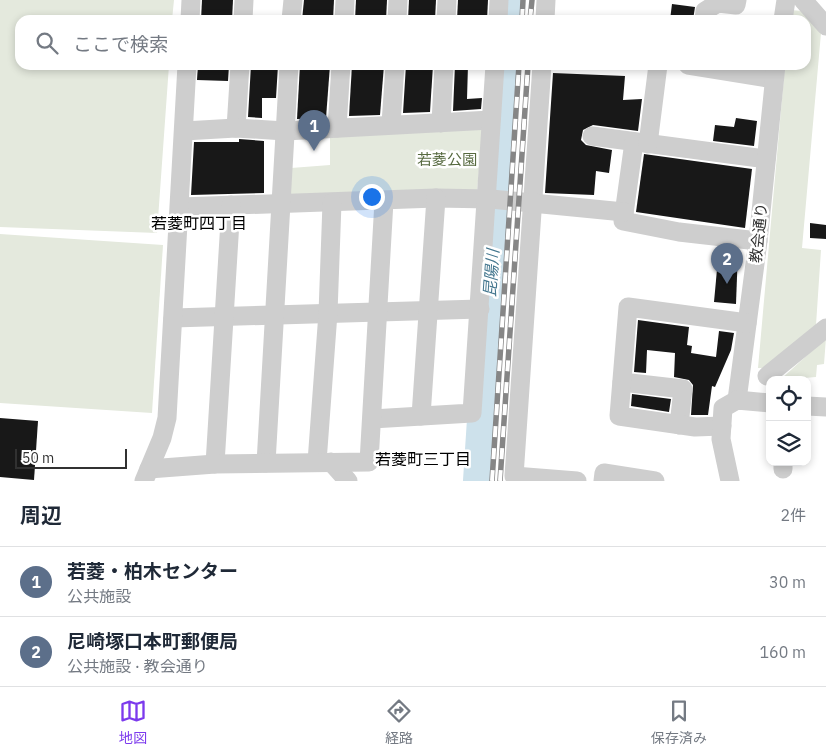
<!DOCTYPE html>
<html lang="ja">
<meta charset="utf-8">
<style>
:root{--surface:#fff;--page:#f6f6f7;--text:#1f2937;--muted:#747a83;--line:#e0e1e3;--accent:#7c3aed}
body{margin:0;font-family:"IBM Plex Sans","Noto Sans JP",sans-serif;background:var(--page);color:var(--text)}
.controls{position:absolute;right:15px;bottom:15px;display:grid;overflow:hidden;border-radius:10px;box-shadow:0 2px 8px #0003}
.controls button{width:45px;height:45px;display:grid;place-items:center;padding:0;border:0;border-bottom:1px solid var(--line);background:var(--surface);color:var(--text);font:25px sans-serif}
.scale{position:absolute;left:15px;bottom:12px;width:112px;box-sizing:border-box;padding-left:5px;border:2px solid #313131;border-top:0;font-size:14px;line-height:18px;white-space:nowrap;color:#313131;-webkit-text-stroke:4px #fff;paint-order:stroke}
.you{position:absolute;left:371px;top:196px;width:18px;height:18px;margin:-12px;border:4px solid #fff;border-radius:50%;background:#1a73e8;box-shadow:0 0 0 8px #1a73e833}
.badge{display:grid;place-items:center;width:32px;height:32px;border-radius:50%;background:var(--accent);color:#fff;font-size:16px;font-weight:700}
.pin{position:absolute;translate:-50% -41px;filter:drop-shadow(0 1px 2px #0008)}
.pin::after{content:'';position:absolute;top:26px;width:18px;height:15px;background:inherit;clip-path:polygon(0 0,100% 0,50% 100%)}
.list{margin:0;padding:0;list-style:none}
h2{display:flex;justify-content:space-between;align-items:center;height:65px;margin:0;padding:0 20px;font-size:21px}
h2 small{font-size:16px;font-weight:400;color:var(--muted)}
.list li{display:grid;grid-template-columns:32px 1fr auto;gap:15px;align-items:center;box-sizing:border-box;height:70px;padding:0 20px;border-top:1px solid var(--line)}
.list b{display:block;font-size:19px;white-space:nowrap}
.list p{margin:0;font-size:16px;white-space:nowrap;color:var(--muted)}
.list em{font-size:16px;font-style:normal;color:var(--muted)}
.icon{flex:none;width:28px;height:28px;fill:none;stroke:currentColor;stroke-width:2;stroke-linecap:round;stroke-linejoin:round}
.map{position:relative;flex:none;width:826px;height:481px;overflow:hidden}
.search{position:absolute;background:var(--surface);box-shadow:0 2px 8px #0003;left:15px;right:15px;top:15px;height:55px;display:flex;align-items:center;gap:12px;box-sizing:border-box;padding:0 18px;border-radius:15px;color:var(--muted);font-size:19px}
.sheet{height:205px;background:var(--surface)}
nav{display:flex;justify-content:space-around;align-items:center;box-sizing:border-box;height:70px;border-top:1px solid var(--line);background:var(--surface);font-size:14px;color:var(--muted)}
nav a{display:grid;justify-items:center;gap:2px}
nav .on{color:var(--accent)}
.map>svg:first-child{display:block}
.green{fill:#e4e9dd}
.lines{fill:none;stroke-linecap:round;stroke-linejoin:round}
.river{stroke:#cde1eb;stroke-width:28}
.building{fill:#181818}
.minor{stroke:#cecece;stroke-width:19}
.rail-casing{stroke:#868686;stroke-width:5.5}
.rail{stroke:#fff;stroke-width:4;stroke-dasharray:11;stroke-linecap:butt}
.labels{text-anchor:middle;stroke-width:5;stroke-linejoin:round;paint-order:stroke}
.park-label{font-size:15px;fill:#576a40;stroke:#fff}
.street-label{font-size:15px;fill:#313131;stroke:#fff}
.neighbourhood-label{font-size:16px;fill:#000;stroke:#fff}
.water-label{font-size:16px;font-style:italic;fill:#43768e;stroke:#fff}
</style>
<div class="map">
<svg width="826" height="481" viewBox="0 0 826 481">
<rect width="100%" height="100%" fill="#fff"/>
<!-- green -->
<g class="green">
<path d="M0 0H174L172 20H20V65H169L157 233 0 227Z"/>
<path d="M790 10 803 11 821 33 802 248 821 250 816 325 765 368H758L785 65H806V20H789Z"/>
<path d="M483 125 477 192 291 198V168L330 165V132Z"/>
<path d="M0 234 163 245 152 413 0 403Z"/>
<path d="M826 338 824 364 817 365 816 377 780 380Z"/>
</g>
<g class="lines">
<!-- river -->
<g class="river">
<path d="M507 20 509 0"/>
<path d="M477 481 504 65"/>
</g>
</g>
<!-- building -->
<g class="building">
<path d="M202 0H233L232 20H201Z"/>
<path d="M304 0H334L333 20H302Z"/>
<path d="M356 0H387L386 20H355Z"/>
<path d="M409 0H436L435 20H408Z"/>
<path d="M458 0H488L487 20H457Z"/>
<path d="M672 4 695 7 693 20H670Z"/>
<path d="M198 65H229L228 81 197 80Z"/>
<path d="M251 65H278L276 98H262V118L248 117Z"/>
<path d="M300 65H330L326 118 297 119Z"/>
<path d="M352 65H384L380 115 349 116Z"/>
<path d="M406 65H433L430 112 403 113Z"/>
<path d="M455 65H468L467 99 482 98 481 109 453 111Z"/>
<path d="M553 73 625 76 623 100 642 99 638 131 593 125 583 130 581 140 586 145 612 150 609 173 596 171 594 195 545 193Z"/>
<path d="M736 118 757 121 754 146 713 141 715 125 734 127Z"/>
<path d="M239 139 264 141V193L191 195 194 142H239Z"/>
<path d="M644 154 752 169 745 228 636 212Z"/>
<path d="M810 223 826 225V239L810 238Z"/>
<path d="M719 248 738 250 736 304 714 302Z"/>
<path d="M638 320 689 327 687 345 692 346 691 353 716 357 719 331 734 333 731 350 715 387 712 386 708 415H691L693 385 689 380 674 377 675 353 647 350 646 373 634 372Z"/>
<path d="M632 394 671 399 669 412 631 406Z"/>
<path d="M0 418 38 421 34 480 0 477Z"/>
</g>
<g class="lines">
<!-- minor -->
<g class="minor">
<path d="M803 0 826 26"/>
<path d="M190 20 191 0"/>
<path d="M243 20 244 0"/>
<path d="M291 20 293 0"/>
<path d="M344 20 345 0"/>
<path d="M397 20 398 0"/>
<path d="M446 20 447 0"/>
<path d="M498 20 499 0"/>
<path d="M545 20 546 0"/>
<path d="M704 20 705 11 718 3 736 5 737 0"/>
<path d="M783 20 786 0"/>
<path d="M542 65 514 476 577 481"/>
<path d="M688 65 774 79"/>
<path d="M441 123 444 65"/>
<path d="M391 124 395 65"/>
<path d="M236 128 240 65"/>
<path d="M337 128 341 65"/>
<path d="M184 131 236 128 285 131 491 120"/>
<path d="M592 136 766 159"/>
<path d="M634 142 623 221 679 232 758 241"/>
<path d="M648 144 658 65"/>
<path d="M180 207 436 198 491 199 624 212"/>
<path d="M173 318 480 309"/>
<path d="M767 376 826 328"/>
<path d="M622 382 683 389 679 425"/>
<path d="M737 400 758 241 776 65"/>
<path d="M807 406 826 407"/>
<path d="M421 416 436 198"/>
<path d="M372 419 472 413 495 65"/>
<path d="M722 426 695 427 619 416 628 307 747 323"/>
<path d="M317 462 328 313 332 203"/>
<path d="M331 462 348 481"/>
<path d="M266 463 289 65"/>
<path d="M215 464 231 205"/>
<path d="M149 469 215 464 369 462 384 201"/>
<path d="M783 469V462"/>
<path d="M144 481 162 438 167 418 187 65"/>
<path d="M603 481 604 473 655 481"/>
<path d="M730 481 721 439 723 408 737 400 770 403"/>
</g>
<!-- rail casing -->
<g class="rail-casing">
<g id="rail">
<path d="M522 20 523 0"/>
<path d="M530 20 532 0"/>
<path d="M492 481 519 65"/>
<path d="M500 481 528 65"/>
</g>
</g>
<!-- rail -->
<use href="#rail" class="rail"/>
</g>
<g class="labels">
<!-- park labels -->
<g class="park-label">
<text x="447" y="165">若菱公園</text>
</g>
<!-- street labels -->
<g class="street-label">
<text transform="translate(759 233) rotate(-84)" y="5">教会通り</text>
</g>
<!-- neighbourhood labels -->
<g class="neighbourhood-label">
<text x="199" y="229">若菱町四丁目</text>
<text x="423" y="465">若菱町三丁目</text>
</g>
<!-- water labels -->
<g class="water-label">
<text transform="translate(491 273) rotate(-86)" y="6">昆陽川</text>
</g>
</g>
</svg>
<div class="controls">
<button><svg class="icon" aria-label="locate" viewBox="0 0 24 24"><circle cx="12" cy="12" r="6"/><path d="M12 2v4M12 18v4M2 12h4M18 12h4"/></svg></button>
<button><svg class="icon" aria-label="layers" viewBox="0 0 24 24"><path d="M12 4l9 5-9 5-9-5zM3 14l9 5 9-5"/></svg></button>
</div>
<div class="scale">50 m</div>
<div class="you"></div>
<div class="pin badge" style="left:314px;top:151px;background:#5c6f8a">1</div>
<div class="pin badge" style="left:727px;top:284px;background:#5c6f8a">2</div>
<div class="search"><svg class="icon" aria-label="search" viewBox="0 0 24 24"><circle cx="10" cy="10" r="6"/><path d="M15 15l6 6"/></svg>ここで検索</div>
</div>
<section class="sheet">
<h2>周辺<small>2件</small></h2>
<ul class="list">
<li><span class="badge" style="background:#5c6f8a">1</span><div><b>若菱・柏木センター</b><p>公共施設</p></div><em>30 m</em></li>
<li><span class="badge" style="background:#5c6f8a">2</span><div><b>尼崎塚口本町郵便局</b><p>公共施設 · 教会通り</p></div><em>160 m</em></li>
</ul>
</section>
<nav>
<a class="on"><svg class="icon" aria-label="map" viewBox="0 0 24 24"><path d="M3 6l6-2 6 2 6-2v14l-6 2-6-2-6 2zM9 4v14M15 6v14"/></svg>地図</a>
<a><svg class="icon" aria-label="directions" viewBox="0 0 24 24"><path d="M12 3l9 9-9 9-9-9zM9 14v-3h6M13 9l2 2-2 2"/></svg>経路</a>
<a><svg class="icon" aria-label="saved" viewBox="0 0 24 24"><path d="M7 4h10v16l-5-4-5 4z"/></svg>保存済み</a>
</nav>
